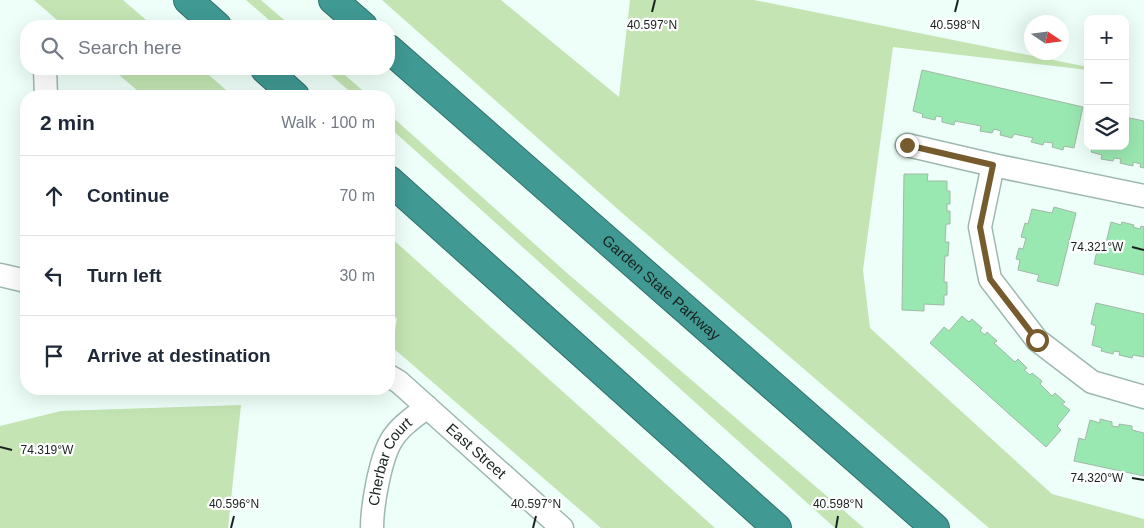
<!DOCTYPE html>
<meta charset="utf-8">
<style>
:root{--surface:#fff;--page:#f6f6f7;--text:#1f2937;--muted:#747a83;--line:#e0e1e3}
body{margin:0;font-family:Helvetica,sans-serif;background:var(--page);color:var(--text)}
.controls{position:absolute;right:15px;top:15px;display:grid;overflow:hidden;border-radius:10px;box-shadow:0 5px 20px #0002}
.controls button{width:45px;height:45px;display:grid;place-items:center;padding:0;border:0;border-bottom:1px solid var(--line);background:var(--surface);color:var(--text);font:25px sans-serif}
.compass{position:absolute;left:1024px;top:15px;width:45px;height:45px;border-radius:50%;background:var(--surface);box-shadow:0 5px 20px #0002;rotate:103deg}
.stop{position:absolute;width:15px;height:15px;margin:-11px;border:4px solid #755b2d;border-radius:50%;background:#fff}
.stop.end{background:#755b2d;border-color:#fff;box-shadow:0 1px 5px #0008}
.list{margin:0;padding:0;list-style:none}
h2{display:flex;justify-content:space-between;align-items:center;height:65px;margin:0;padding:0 20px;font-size:21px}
h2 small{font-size:16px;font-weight:400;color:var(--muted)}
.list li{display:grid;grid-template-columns:32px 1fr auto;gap:15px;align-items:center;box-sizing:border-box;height:80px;padding:0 20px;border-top:1px solid var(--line)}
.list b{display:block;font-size:19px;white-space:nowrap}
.list em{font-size:16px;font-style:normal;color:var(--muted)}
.icon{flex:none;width:28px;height:28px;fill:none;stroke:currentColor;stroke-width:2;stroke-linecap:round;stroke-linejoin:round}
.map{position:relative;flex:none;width:1144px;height:528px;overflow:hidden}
.search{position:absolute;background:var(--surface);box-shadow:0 5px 20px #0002;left:20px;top:20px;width:375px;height:55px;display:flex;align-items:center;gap:12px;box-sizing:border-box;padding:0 18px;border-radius:20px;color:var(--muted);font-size:19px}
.panel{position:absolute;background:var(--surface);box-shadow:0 5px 20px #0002;left:20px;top:90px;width:375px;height:305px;border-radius:20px}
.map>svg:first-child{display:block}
.green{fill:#c4e5b3}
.building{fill:#9ae8b1;stroke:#a2b8a7}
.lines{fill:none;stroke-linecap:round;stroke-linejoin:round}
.minor-casing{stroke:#9db9af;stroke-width:25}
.highway-casing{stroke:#326f6a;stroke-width:30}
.minor{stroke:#fff;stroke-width:22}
.highway{stroke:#409993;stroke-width:28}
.route{stroke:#755b2d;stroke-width:6}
.ticks{fill:none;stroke:#18221f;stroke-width:2}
.labels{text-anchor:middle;stroke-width:4.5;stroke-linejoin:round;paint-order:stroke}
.street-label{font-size:15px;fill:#18221f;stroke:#fff}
.ticks-label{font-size:12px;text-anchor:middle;fill:#18221f;stroke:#fff;stroke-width:4.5;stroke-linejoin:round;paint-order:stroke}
</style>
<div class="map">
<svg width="1144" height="528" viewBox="0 0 1144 528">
<rect width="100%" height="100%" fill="#edfff8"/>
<!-- green -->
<g class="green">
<path d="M34 0H123L153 26H64Z"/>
<path d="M246 0H261L291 26H276Z"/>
<path d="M382 0H501L619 97 630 0H754L1088 67V70L893 47 863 270 870 328 1052 494 1144 519V528H989L621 212Z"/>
<path d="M112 69H202L233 96H144Z"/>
<path d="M324 69H338L369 96H355Z"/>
<path d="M389 114 567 273 864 528H835L389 127Z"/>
<path d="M389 236 715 528H601L392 347 397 319 389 311Z"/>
<path d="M241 405 228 528H0V426L61 411Z"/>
</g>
<!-- building -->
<g class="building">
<path d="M922 70 1083 107 1074 148 1064 146 1063 150 1052 147 1053 143 1044 142 1043 145 1031 142 1033 138 1014 134 1012 138 1000 135 1001 131 994 129 992 133 980 131 981 126 955 121 954 125 942 122V117L936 116 935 120 922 117 923 114 913 111Z"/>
<path d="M1125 117 1144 121V168L1140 167 1141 164 1133 162V166L1120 163 1121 159 1114 158 1113 161 1101 159 1102 155 1091 152 1093 146H1125Z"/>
<path d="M904 174H928L927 181H947V191H950V204H947V211H950V224H946L945 242H949L948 256H945L944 282H947V295H944V305L924 304V311L902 310Z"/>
<path d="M1054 207 1076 213 1058 286 1037 281 1039 275 1018 270 1020 260 1016 259 1019 248 1023 249 1026 238 1021 237 1025 223 1028 224 1032 209 1052 213Z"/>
<path d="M1111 222 1121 225 1122 222 1134 225 1133 227 1140 229 1141 226 1144 227V275L1094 264 1099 242 1106 243Z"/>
<path d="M1096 303 1144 314V357L1133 355 1132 358 1119 355 1120 352 1114 351 1113 354 1101 351 1102 348 1092 345 1096 326 1091 324Z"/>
<path d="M962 316 969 322 972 319 982 328 980 331 985 335 987 332 997 341 994 343 1015 362 1018 359 1027 368 1024 370 1030 375 1032 373 1042 381 1040 384 1052 396 1055 393 1065 402 1062 404 1070 410 1057 426 1061 430 1046 447 930 343 944 327 949 331Z"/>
<path d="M1100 419 1112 422V426L1119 427V424L1132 426V430L1144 433V476L1074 461 1079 438 1085 440 1090 420 1100 423Z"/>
</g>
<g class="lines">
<!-- minor casing -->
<g class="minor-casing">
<g id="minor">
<path d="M45 69 46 96"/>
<path d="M907 145 993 165"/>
<path d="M1144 196 993 165 980 227 990 279 1037 340 1092 382 1144 397"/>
<path d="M0 275 26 281"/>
<path id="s1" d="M389 376 399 382 562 528"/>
<path id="s2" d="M372 528C372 506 380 460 391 441 399 427 414 417 427 407"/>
</g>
</g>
<!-- highway casing -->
<g class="highway-casing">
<g id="highway">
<path d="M188 0 217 26"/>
<path d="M333 0 363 26"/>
<path id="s3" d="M389 49 935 528"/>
<path d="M265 69 295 96"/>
<path d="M389 180 777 528"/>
</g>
</g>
<!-- minor -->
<use href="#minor" class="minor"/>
<!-- highway -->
<use href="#highway" class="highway"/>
</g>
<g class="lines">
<!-- route -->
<path class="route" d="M907 145 993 165 980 227 990 279 1037 340"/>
</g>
<!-- ticks -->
<path class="ticks" d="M652 12 655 0M955 12 958 0M1132 247 1144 250M0 447 12 450M1132 478 1144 480M231 528 234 516M533 528 536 516M836 528 838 516"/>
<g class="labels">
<!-- street labels -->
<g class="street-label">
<text dy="5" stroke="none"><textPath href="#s3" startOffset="362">Garden State Parkway</textPath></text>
<text dy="5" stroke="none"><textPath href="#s1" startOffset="115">East Street</textPath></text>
<text dy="5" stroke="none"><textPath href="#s2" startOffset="70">Cherbar Court</textPath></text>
</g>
</g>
<g class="ticks-label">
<text x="652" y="29">40.597°N</text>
<text x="955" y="29">40.598°N</text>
<text x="1097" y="251">74.321°W</text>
<text x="47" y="454">74.319°W</text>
<text x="1097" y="482">74.320°W</text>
<text x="234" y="508">40.596°N</text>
<text x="536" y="508">40.597°N</text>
<text x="838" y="508">40.598°N</text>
</g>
</svg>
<div class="controls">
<button>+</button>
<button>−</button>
<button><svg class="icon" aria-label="layers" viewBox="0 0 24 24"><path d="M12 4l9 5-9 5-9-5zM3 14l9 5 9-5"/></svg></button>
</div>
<svg class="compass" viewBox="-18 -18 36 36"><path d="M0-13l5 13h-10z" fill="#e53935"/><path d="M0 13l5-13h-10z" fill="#747a83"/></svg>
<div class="stop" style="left:1037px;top:340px"></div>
<div class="stop end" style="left:907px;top:145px"></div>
<div class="search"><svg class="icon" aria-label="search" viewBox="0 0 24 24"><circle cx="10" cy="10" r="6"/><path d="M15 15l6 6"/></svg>Search here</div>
<section class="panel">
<h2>2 min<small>Walk · 100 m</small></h2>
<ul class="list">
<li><svg class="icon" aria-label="ahead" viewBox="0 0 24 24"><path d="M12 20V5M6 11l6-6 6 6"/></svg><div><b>Continue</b></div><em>70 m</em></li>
<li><svg class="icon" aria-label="left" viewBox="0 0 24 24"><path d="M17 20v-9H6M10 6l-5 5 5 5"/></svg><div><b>Turn left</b></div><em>30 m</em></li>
<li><svg class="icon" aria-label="arrive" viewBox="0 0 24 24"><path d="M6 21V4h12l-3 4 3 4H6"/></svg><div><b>Arrive at destination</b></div></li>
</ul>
</section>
</div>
